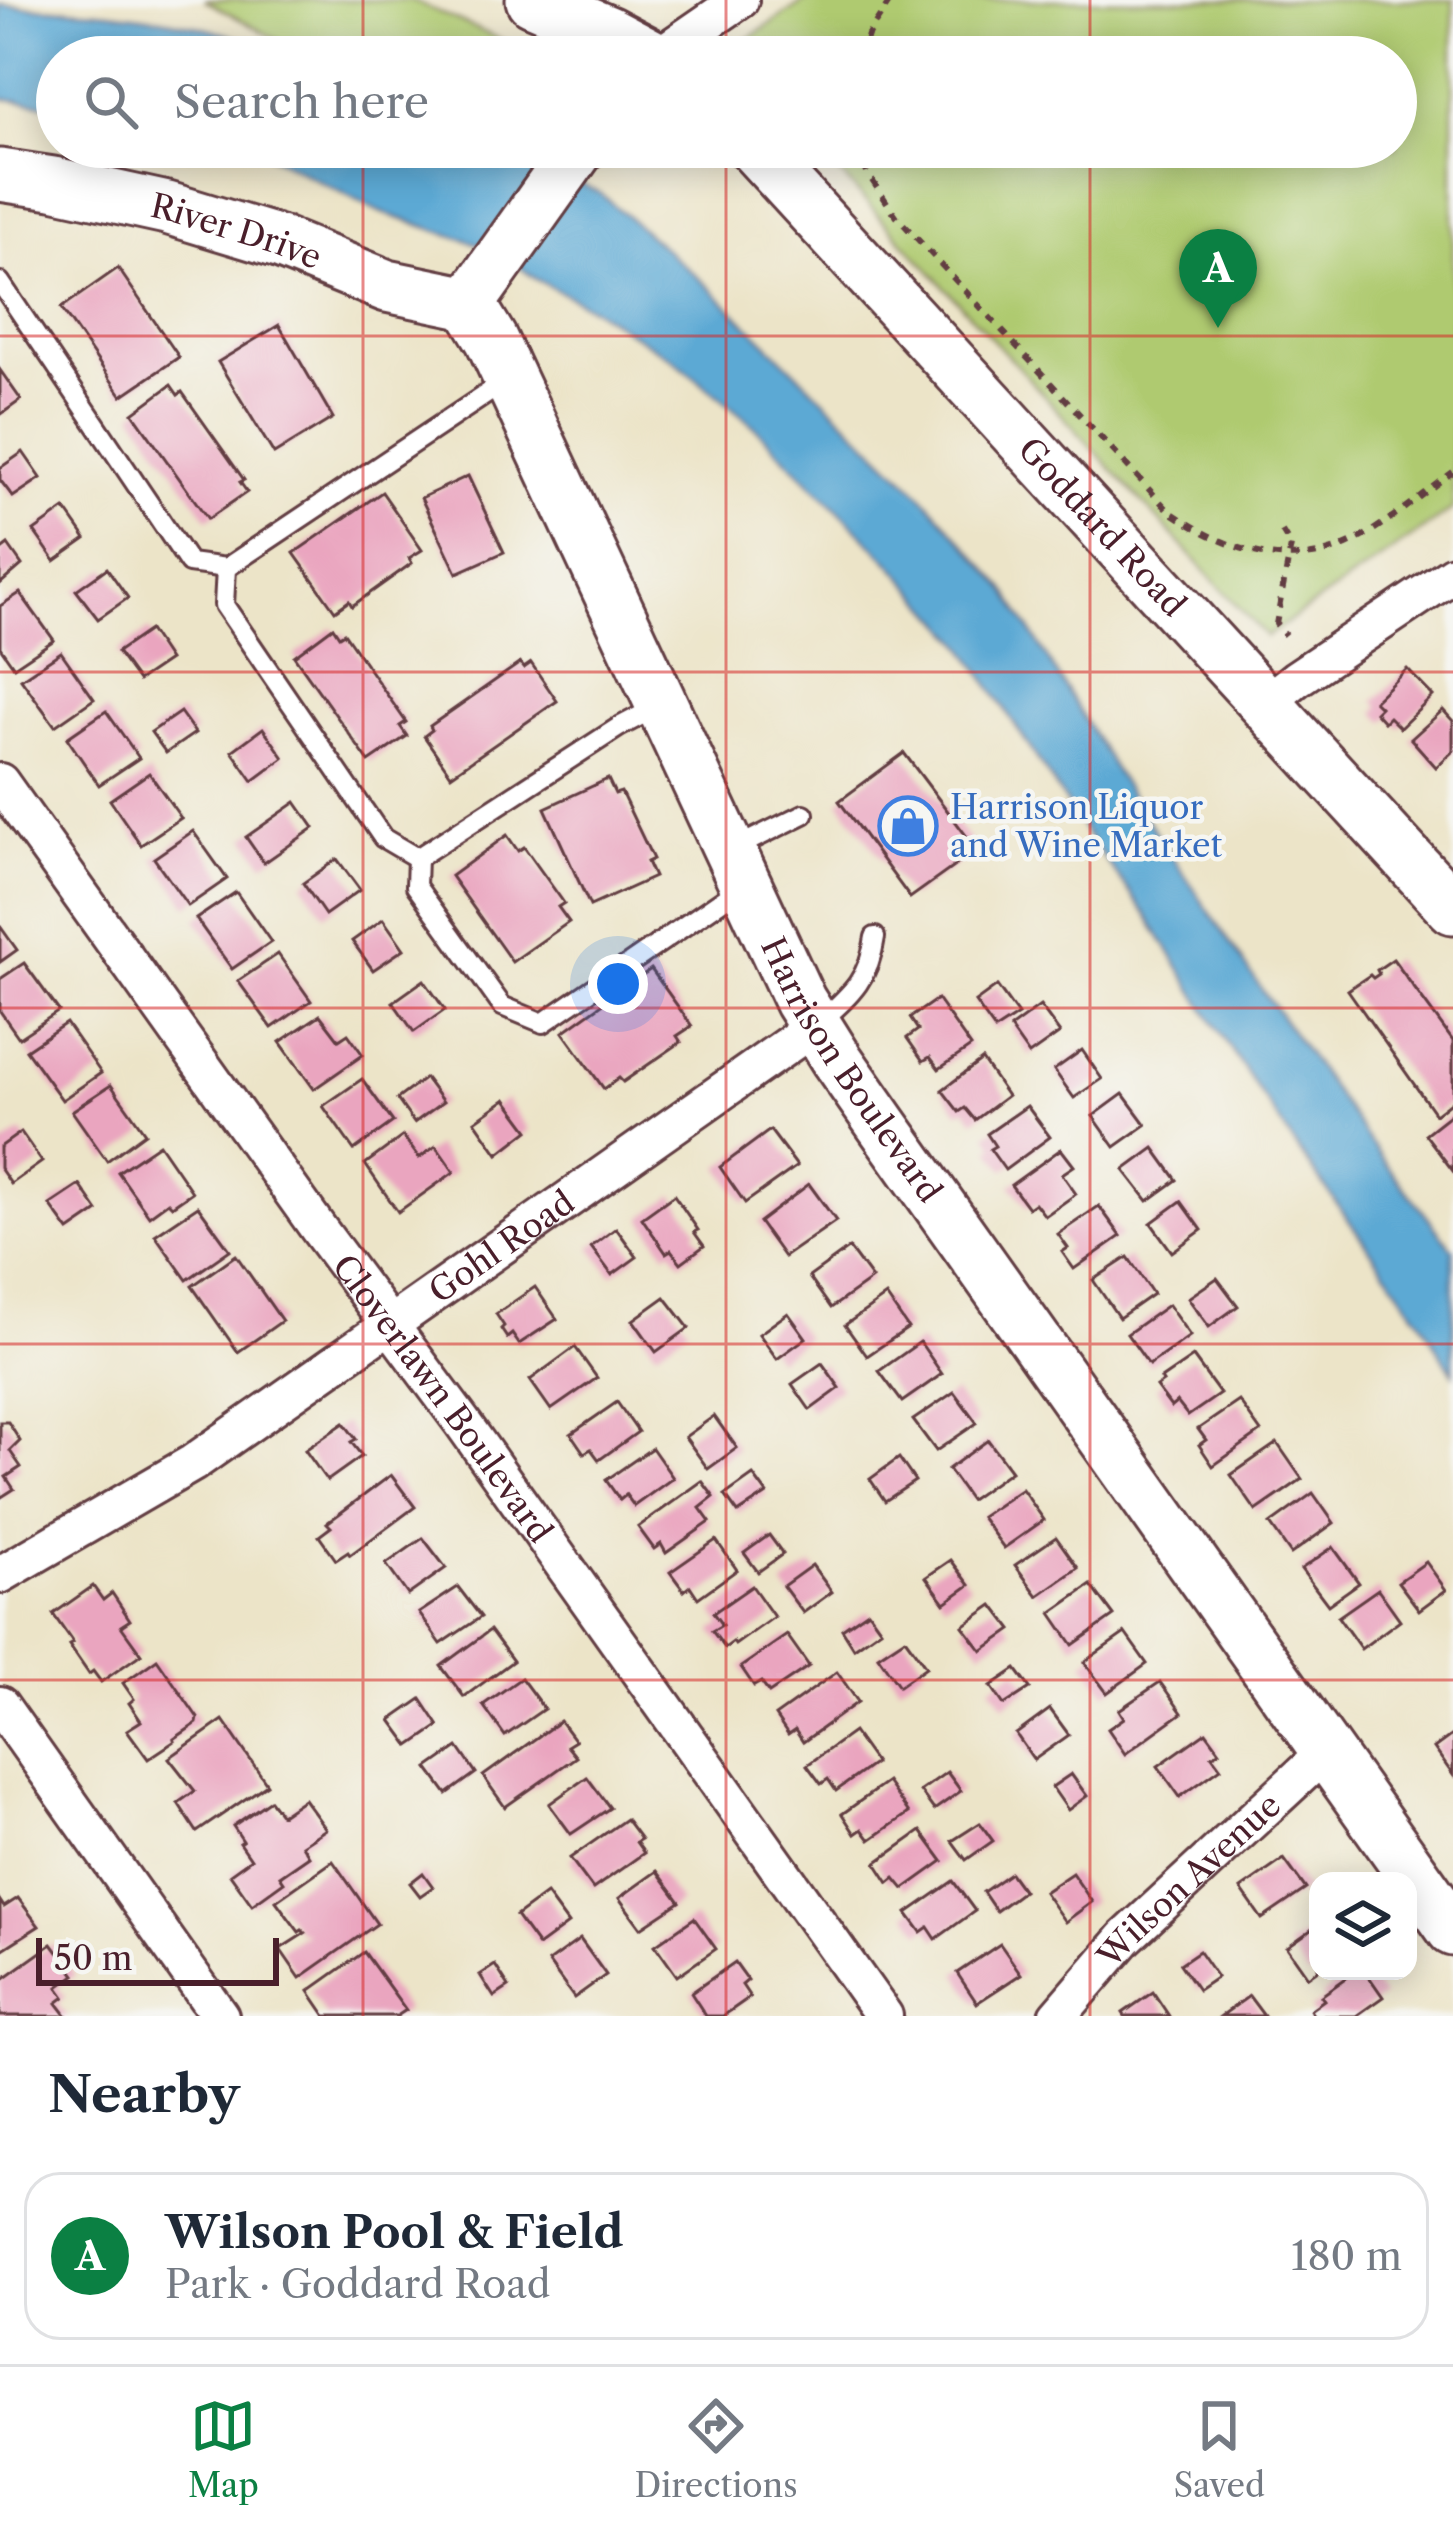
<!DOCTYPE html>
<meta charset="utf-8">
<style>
:root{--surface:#fff;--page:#f2f2f3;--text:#1f2937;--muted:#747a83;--line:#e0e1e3;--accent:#0b8043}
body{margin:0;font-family:"Libre Caslon Text",serif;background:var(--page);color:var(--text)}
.controls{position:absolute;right:36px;bottom:36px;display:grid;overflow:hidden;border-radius:24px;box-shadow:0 6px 30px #0003}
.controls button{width:108px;height:108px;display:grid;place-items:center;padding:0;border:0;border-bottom:3px solid var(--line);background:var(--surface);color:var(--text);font:60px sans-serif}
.scale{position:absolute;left:36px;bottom:30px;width:243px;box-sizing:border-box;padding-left:12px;border:6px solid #4a1f2b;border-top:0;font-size:33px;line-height:42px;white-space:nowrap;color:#4a1f2b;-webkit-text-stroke:9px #f6f6f2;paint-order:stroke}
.you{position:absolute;left:618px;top:984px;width:42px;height:42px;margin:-30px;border:9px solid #fff;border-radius:50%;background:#1a73e8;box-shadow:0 0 0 18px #1a73e833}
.badge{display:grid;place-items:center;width:78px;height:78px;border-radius:50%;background:var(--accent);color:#fff;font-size:39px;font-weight:700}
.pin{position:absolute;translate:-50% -99px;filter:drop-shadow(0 3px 6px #0008)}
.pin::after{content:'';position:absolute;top:63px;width:42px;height:36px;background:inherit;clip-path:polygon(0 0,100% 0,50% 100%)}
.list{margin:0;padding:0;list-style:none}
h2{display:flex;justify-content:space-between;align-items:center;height:156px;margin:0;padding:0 48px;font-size:51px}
h2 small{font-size:39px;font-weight:400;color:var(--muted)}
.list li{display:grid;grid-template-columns:78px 1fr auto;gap:36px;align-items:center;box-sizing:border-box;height:168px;margin:0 24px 24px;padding:0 24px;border:3px solid var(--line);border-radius:36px}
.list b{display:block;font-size:45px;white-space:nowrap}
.list p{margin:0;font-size:39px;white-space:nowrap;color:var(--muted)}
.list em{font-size:39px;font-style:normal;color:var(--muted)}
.icon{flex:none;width:66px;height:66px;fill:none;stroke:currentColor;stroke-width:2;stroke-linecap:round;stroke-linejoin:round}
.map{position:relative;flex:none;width:1453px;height:2016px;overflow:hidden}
.search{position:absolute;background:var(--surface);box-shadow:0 6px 30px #0003;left:36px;right:36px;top:36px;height:132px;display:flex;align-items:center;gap:30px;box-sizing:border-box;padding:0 42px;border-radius:66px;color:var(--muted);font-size:45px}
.sheet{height:348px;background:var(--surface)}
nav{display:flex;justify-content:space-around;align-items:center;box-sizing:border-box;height:168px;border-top:3px solid var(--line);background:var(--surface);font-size:33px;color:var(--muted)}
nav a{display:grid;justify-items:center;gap:6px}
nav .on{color:var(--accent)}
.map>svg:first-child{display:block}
.green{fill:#afca70;stroke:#7c744e;stroke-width:3}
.water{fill:#5ba9d4;stroke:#526480;stroke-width:3}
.building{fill:#eaa5bf}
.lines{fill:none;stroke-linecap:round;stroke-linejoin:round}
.lane-casing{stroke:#623d43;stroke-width:24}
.street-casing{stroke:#623d43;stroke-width:42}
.secondary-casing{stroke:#623d43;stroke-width:57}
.path{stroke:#623d43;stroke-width:6;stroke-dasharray:9 9;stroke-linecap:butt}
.lane{stroke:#fff;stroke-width:18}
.street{stroke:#fff;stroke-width:36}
.secondary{stroke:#fff;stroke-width:51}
.grid{fill:none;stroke:#d62828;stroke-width:3;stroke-opacity:0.55}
.labels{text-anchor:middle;stroke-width:9;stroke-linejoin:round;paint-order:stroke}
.street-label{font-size:33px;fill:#4a1f2b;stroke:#f6f6f2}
.shop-label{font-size:33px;fill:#366cbe;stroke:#f6f6f2;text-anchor:start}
</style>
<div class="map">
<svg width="1453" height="2016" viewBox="0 0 1453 2016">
<rect width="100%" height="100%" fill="#f6f6f2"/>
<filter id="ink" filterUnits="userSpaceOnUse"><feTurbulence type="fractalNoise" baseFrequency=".00833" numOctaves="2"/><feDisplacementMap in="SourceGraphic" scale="24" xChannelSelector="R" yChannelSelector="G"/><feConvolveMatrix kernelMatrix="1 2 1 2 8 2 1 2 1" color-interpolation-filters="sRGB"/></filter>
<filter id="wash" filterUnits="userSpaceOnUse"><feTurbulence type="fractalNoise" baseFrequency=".004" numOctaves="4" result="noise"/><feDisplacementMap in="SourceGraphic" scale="48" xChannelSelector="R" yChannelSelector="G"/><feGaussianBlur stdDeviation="2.7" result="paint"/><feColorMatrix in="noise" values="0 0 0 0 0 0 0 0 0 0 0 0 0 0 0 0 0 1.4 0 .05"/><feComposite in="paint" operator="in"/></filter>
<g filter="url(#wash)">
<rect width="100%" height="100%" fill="#ece4c8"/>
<!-- green -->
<g class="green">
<path d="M204 0H411L540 57H309Z"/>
<path d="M806 0H1453V509L1266 637 816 147H1396V57H733L729 52Z"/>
</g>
<!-- water -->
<g class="water">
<path d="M0 5C104 11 190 13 287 57H57V106L0 98Z"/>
<path d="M245 147H499L506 150 600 193 708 286 920 493 1006 590 1120 779 1258 984 1381 1158 1453 1249V1373L1420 1319 1299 1151 1226 1042 1146 914 1087 835 961 642 889 561 749 421 673 359 590 307 539 281 494 249 380 212 259 150Z"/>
</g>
<g id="blocks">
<!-- building -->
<g class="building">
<path d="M118 268 179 357 122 396 61 308Z"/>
<path d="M279 325 333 418 274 454 218 362Z"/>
<path d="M0 370 21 400 0 415Z"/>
<path d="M171 385 178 395 182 392 244 480 240 482 247 492 208 519 133 413Z"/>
<path d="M23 452 41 478 13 497 0 480V468Z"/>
<path d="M468 476 504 552 457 573 421 498Z"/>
<path d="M382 492 422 550 409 558 412 563 352 606 349 601 335 611 294 553Z"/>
<path d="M65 509 86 539 55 561 34 531Z"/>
<path d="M8 545 22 565 0 584V551Z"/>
<path d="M107 568 128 598 98 619 76 590Z"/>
<path d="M20 593 54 640 14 667 0 647V606Z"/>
<path d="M333 627 339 636 344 633 406 722 400 726 407 736 369 762 294 656Z"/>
<path d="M149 630 169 660 138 681 117 652Z"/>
<path d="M61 652 94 699 55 726 21 679Z"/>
<path d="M520 663 524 668 531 663 557 701 451 775 424 736 432 730 430 726Z"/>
<path d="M1407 669 1433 696 1400 728 1389 717 1384 722 1375 712 1380 707 1374 701Z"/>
<path d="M1443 710 1453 721V751L1436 767 1411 739Z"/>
<path d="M106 711 139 758 99 785 67 738Z"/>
<path d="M180 712 195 733 166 753 151 732Z"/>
<path d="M263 728 284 758 253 781 232 751Z"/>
<path d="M904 753 977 850 910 898 839 801Z"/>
<path d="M149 773 181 818 141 845 110 800Z"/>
<path d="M608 779 615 794 621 792 653 859 647 862 654 877 590 906 545 808Z"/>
<path d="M296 802 314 828 264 863 246 837Z"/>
<path d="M193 831 227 879 188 906 154 858Z"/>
<path d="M507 835 518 851 524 847 564 903 558 907 569 922 512 962 451 876Z"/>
<path d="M337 859 360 890 325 915 303 883Z"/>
<path d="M236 892 271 942 232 969 196 919Z"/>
<path d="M383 919 404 949 373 970 352 941Z"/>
<path d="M0 926 17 950 0 962Z"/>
<path d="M278 954 311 1001 272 1028 238 981Z"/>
<path d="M1393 959 1453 1041V1100L1435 1114 1348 990 1370 975 1373 978 1379 974 1377 970Z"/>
<path d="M24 963 59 1011 19 1038 0 1011V979Z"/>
<path d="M651 969 692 1026 677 1036 681 1042 623 1082 619 1078 604 1089 563 1032Z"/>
<path d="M424 980 445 1010 414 1032 393 1002Z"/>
<path d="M997 986 1018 1015 995 1030 975 1002Z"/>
<path d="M937 999 971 1047 939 1069 930 1057 923 1061 907 1038 918 1030 910 1018Z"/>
<path d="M1040 1006 1060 1033 1029 1055 1010 1028Z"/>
<path d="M320 1015 339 1040 348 1034 363 1055 314 1089 280 1042Z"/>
<path d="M66 1023 101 1073 62 1100 26 1050Z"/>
<path d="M1082 1050 1102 1079 1074 1098 1054 1070Z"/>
<path d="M982 1060 1007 1096 975 1120 965 1108 959 1112 942 1090Z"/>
<path d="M425 1078 443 1102 414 1123 397 1099Z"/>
<path d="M362 1079 393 1122 354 1150 323 1106Z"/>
<path d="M111 1085 145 1133 107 1161 72 1111Z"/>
<path d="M1123 1094 1146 1125 1115 1147 1093 1116Z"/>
<path d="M506 1099 529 1130 498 1154 475 1121Z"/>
<path d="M1027 1106 1050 1137 1005 1170 990 1149 995 1146 987 1134Z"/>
<path d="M1453 1112V1171L1425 1134Z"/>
<path d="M770 1130 797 1166 745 1203 720 1167Z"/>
<path d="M21 1132 42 1162 11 1184 0 1168V1147Z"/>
<path d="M403 1136 419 1158 436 1146 454 1172 398 1212 365 1164Z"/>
<path d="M159 1144 192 1192 172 1206 168 1202 149 1216 118 1172Z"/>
<path d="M1154 1148 1177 1180 1148 1201 1124 1170Z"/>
<path d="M1061 1149 1074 1166 1062 1174 1076 1194 1045 1216 1035 1203 1028 1208 1011 1185Z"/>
<path d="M809 1184 836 1221 784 1257 759 1222Z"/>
<path d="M80 1185 98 1211 69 1231 50 1205Z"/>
<path d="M674 1195 698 1230 694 1232 704 1246 681 1263 671 1250 666 1253 642 1218Z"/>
<path d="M1181 1201 1202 1230 1172 1252 1151 1223Z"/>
<path d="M198 1206 230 1250 187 1280 155 1235Z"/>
<path d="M1099 1206 1121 1236 1074 1269 1062 1252 1068 1248 1058 1234Z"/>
<path d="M616 1228 637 1257 612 1275 591 1247Z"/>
<path d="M849 1248 872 1279 831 1308 809 1277Z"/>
<path d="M236 1255 282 1321 238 1352 192 1286Z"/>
<path d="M1128 1257 1153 1294 1119 1318 1093 1280Z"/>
<path d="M1217 1278 1238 1306 1209 1327 1188 1298Z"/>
<path d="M535 1287 557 1319 519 1344 512 1334 507 1338 501 1329 504 1326 496 1314Z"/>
<path d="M886 1296 908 1328 867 1356 845 1325Z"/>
<path d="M665 1297 689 1328 656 1352 633 1320Z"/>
<path d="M1168 1305 1190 1336 1149 1365 1127 1334Z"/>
<path d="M788 1313 806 1338 777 1359 759 1334Z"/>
<path d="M920 1342 942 1374 902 1402 879 1371Z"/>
<path d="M575 1347 597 1378 551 1410 530 1380Z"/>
<path d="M1193 1357 1220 1394 1188 1416 1177 1402 1171 1407 1156 1387 1163 1382 1161 1379Z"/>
<path d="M822 1363 840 1388 810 1410 792 1384Z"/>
<path d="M954 1392 977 1423 936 1451 913 1420Z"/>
<path d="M1239 1401 1261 1432 1213 1466 1199 1445 1206 1440 1198 1429Z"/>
<path d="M617 1402 638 1432 599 1460 591 1449 584 1453 571 1434Z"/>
<path d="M714 1416 737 1448 708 1469 685 1437Z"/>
<path d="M0 1422H8L20 1441 10 1451 21 1467 6 1477 14 1489 0 1498Z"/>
<path d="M344 1423 356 1439 351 1442 362 1456 327 1481 305 1450Z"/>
<path d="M988 1440 1011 1471 970 1500 948 1469Z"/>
<path d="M1277 1443 1302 1479 1256 1511 1231 1475Z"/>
<path d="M652 1448 673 1478 634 1506 626 1495 620 1500 606 1480Z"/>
<path d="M899 1458 915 1481 885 1501 870 1479Z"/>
<path d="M391 1475 415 1507 350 1555 348 1552 336 1560 319 1536 331 1527 327 1523Z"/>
<path d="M753 1475 767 1494 738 1513 725 1495Z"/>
<path d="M702 1481 714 1497 700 1508 710 1522 666 1553 661 1544 654 1549 638 1527Z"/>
<path d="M1022 1489 1044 1520 1004 1548 981 1517Z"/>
<path d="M1313 1493 1334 1523 1291 1554 1270 1524Z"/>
<path d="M769 1535 783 1554 758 1572 744 1553Z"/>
<path d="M1056 1537 1078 1568 1038 1596 1015 1565Z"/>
<path d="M423 1538 446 1568 408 1595 386 1564Z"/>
<path d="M716 1540 737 1570 698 1598 690 1586 684 1591 670 1572Z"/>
<path d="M1333 1547 1359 1583 1328 1605 1301 1569Z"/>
<path d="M951 1560 970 1585 945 1603 926 1577Z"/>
<path d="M1426 1562 1446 1590 1419 1610 1398 1582Z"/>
<path d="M812 1565 832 1592 803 1613 783 1586Z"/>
<path d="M1091 1585 1114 1616 1073 1645 1051 1613Z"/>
<path d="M93 1586 103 1600 112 1593 130 1620 121 1626 141 1654 101 1682 93 1671 89 1674 69 1645 73 1643 53 1614Z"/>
<path d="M752 1586 774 1617 735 1645 733 1642 725 1648 712 1631 722 1625 713 1613Z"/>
<path d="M458 1587 481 1617 441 1644 419 1613Z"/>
<path d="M1378 1589 1400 1620 1361 1649 1338 1617Z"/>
<path d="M993 1605 1012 1630 982 1651 963 1626Z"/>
<path d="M868 1611 881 1629 854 1648 842 1629Z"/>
<path d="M490 1630 513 1661 464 1697 441 1666Z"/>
<path d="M1125 1633 1147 1664 1107 1693 1084 1662Z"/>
<path d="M787 1635 809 1666 769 1693 761 1682 754 1686 741 1667Z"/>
<path d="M905 1638 926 1667 899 1686 878 1656Z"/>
<path d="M157 1659 198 1718 197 1723 174 1739 175 1741 148 1759 127 1730 141 1721 129 1703 134 1699 123 1683Z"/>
<path d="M1016 1669 1030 1688 1004 1705 991 1686Z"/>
<path d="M837 1672 858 1702 803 1742 795 1730 788 1735 775 1716Z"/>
<path d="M521 1678 544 1709 505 1736 483 1705Z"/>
<path d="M1160 1682 1182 1713 1125 1754 1108 1729 1124 1718 1119 1710Z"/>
<path d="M421 1699 439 1726 410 1746 391 1720Z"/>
<path d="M1050 1709 1069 1735 1034 1760 1016 1734Z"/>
<path d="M223 1720 267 1784 197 1832 178 1803 195 1791 169 1758Z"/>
<path d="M560 1721 575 1741 567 1746 576 1757 505 1807 483 1776Z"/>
<path d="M853 1732 875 1763 836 1791 828 1779 821 1784 807 1765Z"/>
<path d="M1206 1732 1220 1751 1212 1756 1221 1768 1180 1797 1158 1766Z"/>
<path d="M1453 1734V1775L1434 1748Z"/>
<path d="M458 1747 476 1773 447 1794 428 1768Z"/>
<path d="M947 1772 961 1791 934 1810 920 1791Z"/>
<path d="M1071 1774 1087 1796 1068 1810 1052 1787Z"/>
<path d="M587 1777 610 1808 571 1834 549 1804Z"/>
<path d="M887 1782 909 1813 870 1840 862 1829 855 1834 842 1814Z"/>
<path d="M304 1799 326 1829 302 1845 309 1856 280 1876 284 1882 252 1905 230 1874 251 1859 240 1843 243 1841 233 1826 270 1800 281 1815Z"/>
<path d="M626 1819 641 1839 636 1842 644 1853 593 1889 570 1858Z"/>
<path d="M980 1823 993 1841 966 1860 952 1841Z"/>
<path d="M921 1831 943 1861 904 1889 895 1878 889 1883 876 1863Z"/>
<path d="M1284 1859 1306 1889 1262 1919 1241 1889Z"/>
<path d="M333 1861 377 1924 300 1978 280 1949 305 1933 302 1930 299 1932 276 1901Z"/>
<path d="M657 1871 680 1902 641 1928 619 1898Z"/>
<path d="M423 1873 433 1887 420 1896 410 1883Z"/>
<path d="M1010 1873 1023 1891 996 1911 983 1892Z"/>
<path d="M1072 1873 1092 1902 1065 1922 1044 1892Z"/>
<path d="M953 1881 975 1911 936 1939 928 1927 921 1932 907 1913Z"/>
<path d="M546 1894 568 1924 538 1946 516 1916Z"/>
<path d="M18 1898 39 1926 0 1951V1901L4 1907Z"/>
<path d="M694 1918 716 1949 677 1976 655 1945Z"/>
<path d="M1318 1925V1970L1308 1977 1287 1947Z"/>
<path d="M580 1939 606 1975 574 1998 548 1962Z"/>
<path d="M52 1944 75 1975 58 1987 65 1997 57 2003 67 2016H0V1981Z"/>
<path d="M1000 1944 1021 1974 977 2003 957 1973Z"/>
<path d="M1199 1951 1217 1977 1198 1990 1180 1964Z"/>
<path d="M364 1952 406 2010 397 2016H326L309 1991Z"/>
<path d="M735 1962 748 1980 742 1985 750 1997 723 2016H706L691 1993Z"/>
<path d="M495 1965 509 1987 494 1997 480 1975Z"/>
<path d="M1356 1971H1365L1383 1997 1356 2016H1314L1310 2010 1324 2000 1321 1996Z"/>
<path d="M1153 1992 1169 2016H1125L1123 2013Z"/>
<path d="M1249 1996 1264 2016H1221Z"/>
</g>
</g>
</g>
<g filter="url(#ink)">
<use href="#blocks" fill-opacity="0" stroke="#623d43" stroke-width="3"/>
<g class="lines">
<!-- lane casing -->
<g class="lane-casing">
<g id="lane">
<path d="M0 282 189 563 226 568 506 381"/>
<path d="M226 568 224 605 383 838 417 858 619 727 657 707"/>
<path d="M733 849 804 814"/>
<path d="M417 858 416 886 502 1006 543 1023 744 885"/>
<path d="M819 1023C850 995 869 980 875 937"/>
</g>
</g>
<!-- street casing -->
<g class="street-casing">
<g id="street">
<path d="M657 57 740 0"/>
<path d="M1266 703 1296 679 1453 574"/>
<path id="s1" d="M0 782 320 1231 462 1422 884 2016"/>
<path id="s2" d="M0 1575 193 1463 815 1026"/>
<path d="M0 1705 220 2016"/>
<path id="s3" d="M1058 2016 1125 1938 1327 1751"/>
</g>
</g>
<!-- secondary casing -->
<g class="secondary-casing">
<g id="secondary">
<path d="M532 0 608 32 655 57"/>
<path id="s4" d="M753 147 1453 908"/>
<path id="s5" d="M0 175 53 183 167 208 279 242 387 286 469 303"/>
<path id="s6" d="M469 303 491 339 800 1001 837 1060 881 1123 1453 1930"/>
<path d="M469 303 580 147"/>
</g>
</g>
<!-- path -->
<g class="path">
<path d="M861 57 868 35 891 0"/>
<path d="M859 147 867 173 897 217 1169 511C1225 549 1287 574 1353 542 1384 526 1423 493 1453 472"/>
<path d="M1282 531 1291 546 1276 624 1285 635"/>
</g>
<!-- lane -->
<use href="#lane" class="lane"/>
<!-- street -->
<use href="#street" class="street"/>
<!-- secondary -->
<use href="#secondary" class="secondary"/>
</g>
</g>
<!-- grid -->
<path class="grid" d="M363 0V57M726 0V57M1090 0V57M363 147V2016M726 147V2016M1090 147V2016M0 336H1453M0 672H1453M0 1008H1453M0 1344H1453M0 1680H1453"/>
<!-- icons -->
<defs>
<g id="shop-ring" transform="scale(3)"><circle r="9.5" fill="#f6f6f2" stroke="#3f7fe0" stroke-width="1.5"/><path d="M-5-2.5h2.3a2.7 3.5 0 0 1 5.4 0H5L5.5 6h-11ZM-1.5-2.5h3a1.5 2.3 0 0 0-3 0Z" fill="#3f7fe0"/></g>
</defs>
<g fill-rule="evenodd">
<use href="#shop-ring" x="908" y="826"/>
</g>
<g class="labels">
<!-- street labels -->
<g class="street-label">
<text dy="12" stroke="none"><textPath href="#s5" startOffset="243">River Drive</textPath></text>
<text dy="12" stroke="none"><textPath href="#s4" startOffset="516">Goddard Road</textPath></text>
<text dy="12" stroke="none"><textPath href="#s6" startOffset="858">Harrison Boulevard</textPath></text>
<text dy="12" stroke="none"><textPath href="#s2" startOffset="600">Gohl Road</textPath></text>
<text dy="12" stroke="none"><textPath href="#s1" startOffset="759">Cloverlawn Boulevard</textPath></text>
<text dy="12" stroke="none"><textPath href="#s3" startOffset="189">Wilson Avenue</textPath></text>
</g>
<!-- shop labels -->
<g class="shop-label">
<text x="950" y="819">Harrison Liquor<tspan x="950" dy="38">and Wine Market</tspan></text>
</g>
</g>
</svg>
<div class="controls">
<button><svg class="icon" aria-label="layers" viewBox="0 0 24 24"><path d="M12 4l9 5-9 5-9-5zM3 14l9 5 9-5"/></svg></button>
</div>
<div class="scale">50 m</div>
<div class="you"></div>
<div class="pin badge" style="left:1218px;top:328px">A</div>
<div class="search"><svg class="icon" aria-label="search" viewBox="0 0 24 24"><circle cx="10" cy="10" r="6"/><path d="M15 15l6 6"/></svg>Search here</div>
</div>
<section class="sheet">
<h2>Nearby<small></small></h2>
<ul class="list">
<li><span class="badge">A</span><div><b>Wilson Pool &amp; Field</b><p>Park · Goddard Road</p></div><em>180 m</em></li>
</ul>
</section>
<nav>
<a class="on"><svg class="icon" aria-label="map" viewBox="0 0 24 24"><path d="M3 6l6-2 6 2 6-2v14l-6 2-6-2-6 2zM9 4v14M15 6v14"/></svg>Map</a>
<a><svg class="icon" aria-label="directions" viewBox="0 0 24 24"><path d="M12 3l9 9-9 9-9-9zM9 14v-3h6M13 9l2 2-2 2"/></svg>Directions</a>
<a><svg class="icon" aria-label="saved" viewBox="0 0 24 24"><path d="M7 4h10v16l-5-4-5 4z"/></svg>Saved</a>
</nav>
